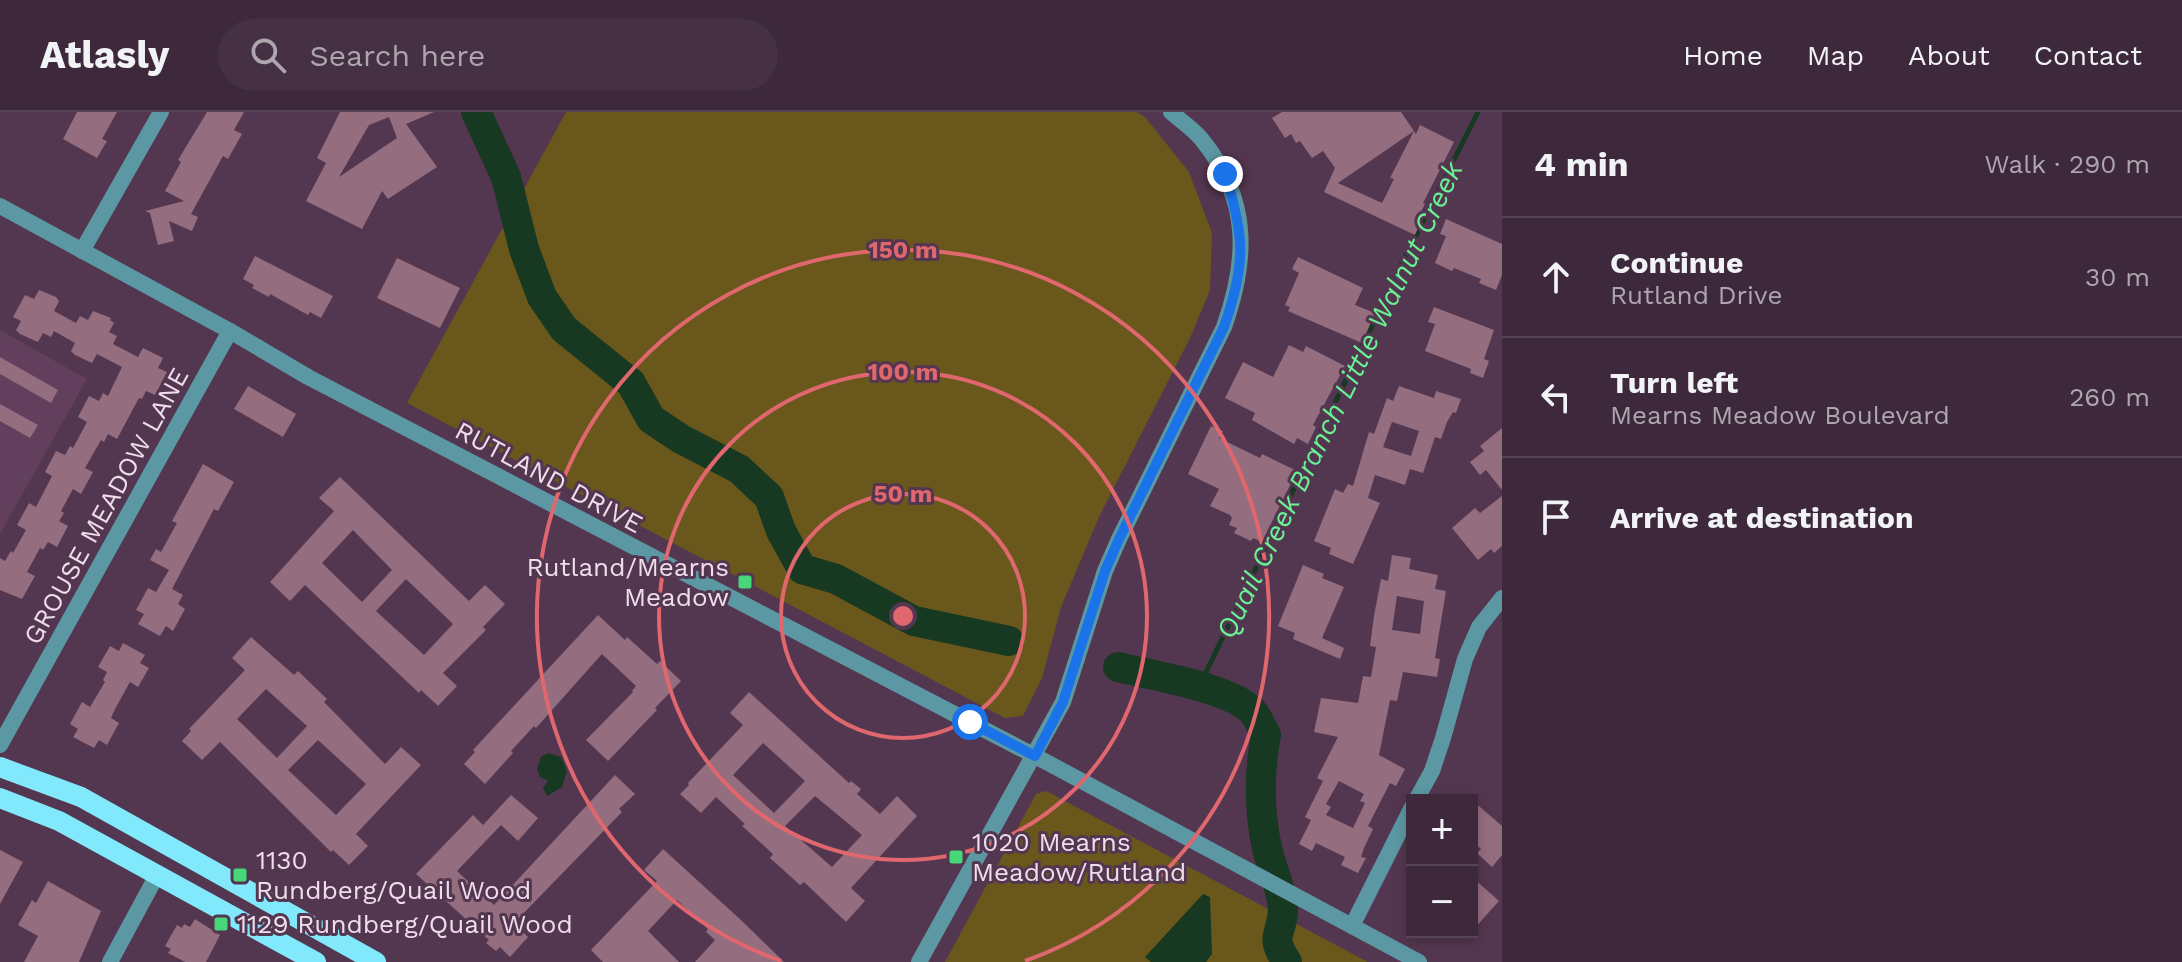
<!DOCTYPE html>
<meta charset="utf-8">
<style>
:root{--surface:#3e293c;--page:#453143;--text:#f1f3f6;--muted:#ada6af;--line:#574556}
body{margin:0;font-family:"Work Sans",sans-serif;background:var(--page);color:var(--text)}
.controls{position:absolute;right:24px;bottom:24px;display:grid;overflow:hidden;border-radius:0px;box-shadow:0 4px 12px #0003}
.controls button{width:72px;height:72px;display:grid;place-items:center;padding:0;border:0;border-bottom:2px solid var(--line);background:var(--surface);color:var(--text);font:40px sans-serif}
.stop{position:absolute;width:24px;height:24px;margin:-18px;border:6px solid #1a73e8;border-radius:50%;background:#fff}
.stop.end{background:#1a73e8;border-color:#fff;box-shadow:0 2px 8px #0008}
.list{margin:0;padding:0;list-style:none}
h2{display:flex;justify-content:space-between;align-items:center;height:104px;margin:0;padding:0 32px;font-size:34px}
h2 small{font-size:26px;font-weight:400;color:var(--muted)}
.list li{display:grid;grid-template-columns:52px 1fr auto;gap:24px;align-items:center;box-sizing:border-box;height:120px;padding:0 32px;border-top:2px solid var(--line)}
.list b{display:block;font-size:30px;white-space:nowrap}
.list p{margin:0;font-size:26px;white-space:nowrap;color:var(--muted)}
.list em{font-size:26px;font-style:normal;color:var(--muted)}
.icon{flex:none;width:44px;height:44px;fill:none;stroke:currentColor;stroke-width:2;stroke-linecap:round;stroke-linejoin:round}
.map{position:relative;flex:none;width:1502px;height:850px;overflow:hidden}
header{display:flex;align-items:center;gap:48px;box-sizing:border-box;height:112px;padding:0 40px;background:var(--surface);border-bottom:2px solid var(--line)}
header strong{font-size:38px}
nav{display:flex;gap:44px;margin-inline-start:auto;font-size:28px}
.search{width:560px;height:72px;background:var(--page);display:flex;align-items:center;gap:20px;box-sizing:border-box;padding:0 28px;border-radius:44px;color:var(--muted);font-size:30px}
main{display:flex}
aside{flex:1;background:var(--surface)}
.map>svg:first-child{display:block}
.built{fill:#613f5d}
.green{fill:#6a571c}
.water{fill:#173821}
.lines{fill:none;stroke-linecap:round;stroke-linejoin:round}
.stream{stroke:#173821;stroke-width:5}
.river{stroke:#173821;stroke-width:30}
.building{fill:#946d7e;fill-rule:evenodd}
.minor{stroke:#5b98a3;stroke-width:16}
.major{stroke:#82e8fb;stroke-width:20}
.route{stroke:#1a73e8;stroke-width:10}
.ring{fill:none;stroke:#df676d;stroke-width:4}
.poi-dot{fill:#47d779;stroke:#533750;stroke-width:3}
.labels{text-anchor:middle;stroke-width:6;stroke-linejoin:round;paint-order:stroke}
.street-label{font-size:26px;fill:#efddec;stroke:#533750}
.poi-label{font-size:26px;fill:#efddec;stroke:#533750;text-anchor:start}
.water-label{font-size:28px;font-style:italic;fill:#6af194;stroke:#533750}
.centre{fill:#df676d;stroke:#533750;stroke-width:4}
.ring-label{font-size:24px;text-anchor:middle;font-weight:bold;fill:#df676d;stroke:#533750;stroke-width:6;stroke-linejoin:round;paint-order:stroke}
</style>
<header>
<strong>Atlasly</strong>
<div class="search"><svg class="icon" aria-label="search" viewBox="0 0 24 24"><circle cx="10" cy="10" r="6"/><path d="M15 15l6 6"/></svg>Search here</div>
<nav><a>Home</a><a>Map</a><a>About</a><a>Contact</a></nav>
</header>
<main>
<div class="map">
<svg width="1502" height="850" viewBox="0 0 1502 850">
<rect width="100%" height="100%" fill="#533750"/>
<!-- built -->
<path class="built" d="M0 218 87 267 0 422Z"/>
<!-- green -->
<g class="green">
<path d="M566 0H1136L1145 5 1189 60 1212 121 1210 178 1190 226 1099 405 1061 495 1042 566 1023 604 1005 606 407 291Z"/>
<path d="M1046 679 1368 850H945L1036 682Z"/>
</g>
<!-- water -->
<g class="water">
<path d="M548 641 561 645 567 659 562 675 547 684 543 676 548 669 540 665 537 657 541 645Z"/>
<path d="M1203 782 1210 785 1212 842 1206 850H1151L1145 845Z"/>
</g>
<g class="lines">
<!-- stream -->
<path class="stream" d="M1199 575 1403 149 1478 0"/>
<!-- river -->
<g class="river">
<path d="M476 0 506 65 524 137 542 185 564 217 631 271 651 307 681 327 739 357 769 385 781 419 802 457 836 467 914 509 1009 529"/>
<path d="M1118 555C1150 563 1234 576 1254 601 1259 608 1262 616 1266 623 1259 660 1259 699 1267 736 1271 755 1282 777 1283 797 1283 823 1268 822 1287 850"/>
</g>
</g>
<!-- building -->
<g class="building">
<path d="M77 0H117L102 27 107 29 97 46 63 27Z"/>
<path d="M207 0H244L234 18 242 22 228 47 223 44 191 102 198 105 192 119 169 109 174 129 158 133 150 101 145 99 184 89 165 79 181 50 178 48Z"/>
<path d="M340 0H434L406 12 437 55 388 87 382 79 362 117 306 89 326 51 317 46ZM389 5 397 26 339 65 369 13Z"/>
<path d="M1282 0H1401L1414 19 1338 71 1382 91 1394 67 1390 66 1414 19 1416 22 1420 13 1454 30 1423 91 1425 92 1416 109 1420 111 1415 123 1324 80 1335 56 1323 39 1312 46 1300 29 1296 31 1291 22 1285 26 1272 6Z"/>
<path d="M1446 107 1502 132V163L1496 178 1479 171 1481 167 1454 156 1452 159 1435 151 1446 124 1440 122Z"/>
<path d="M255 144 333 184 321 206 310 200 308 203 270 182 269 185 252 176 254 173 243 167Z"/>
<path d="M1298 145 1363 176 1355 193 1375 201 1362 231 1288 199 1290 195 1285 193 1299 161 1292 157Z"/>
<path d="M397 146 460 176 440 216 377 186Z"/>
<path d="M39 178 56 185 59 189 54 199 76 211 80 204 88 208 93 199 111 206 110 208 114 211 109 220 117 224 113 232 138 245 143 236 163 246 158 256 167 260 155 283 146 279 142 287 139 286 117 327 108 322 104 330 101 328 85 356 93 360 81 382 73 377 61 399 64 401 59 409 68 414 57 435 48 430 43 438 40 436 27 460 35 464 22 487 0 478V446L5 449 11 439 13 441 26 418 17 413 29 391 36 395 52 364 45 360 56 339 65 343 70 334 73 336 87 310 78 305 89 284 99 289 103 281 108 284 122 255 97 242 92 251 75 243 71 239 75 231 54 219 51 225 43 221 38 230 20 222 16 218 21 209 13 205 25 183 34 187Z"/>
<path d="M1434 195 1494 218 1484 247 1489 249 1483 266 1470 261 1471 257 1425 239 1435 212 1428 210Z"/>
<path d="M1289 233 1303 240 1306 234 1345 254 1313 313 1316 315 1308 332 1297 326 1294 332 1252 308 1255 301 1225 286 1243 250 1273 265Z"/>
<path d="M0 245 58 278 51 291 0 262Z"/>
<path d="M248 274 296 302 283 325 234 297Z"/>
<path d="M1399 274 1434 286 1436 279 1461 287 1456 301 1453 300 1447 310 1441 327 1435 325 1423 361 1410 357 1405 373 1375 363 1368 386 1380 391 1353 452 1329 442 1331 436 1314 429 1335 377 1343 381 1348 372 1353 374 1369 320 1374 322 1387 286 1393 289ZM1392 310 1419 319 1411 344 1383 335Z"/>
<path d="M0 292 38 313 30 326 0 309Z"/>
<path d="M1211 314 1223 319 1219 326 1260 346 1262 342 1297 359 1262 430 1253 426 1251 429 1234 421 1237 416 1229 413 1232 406 1230 403 1210 394 1219 377 1188 362Z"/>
<path d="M1502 316V378L1486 358 1480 363 1470 350 1484 339 1480 334Z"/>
<path d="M203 352 234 370 218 399 214 397 172 477 183 483 178 492 185 497 173 519 166 514 160 524 138 512 144 502 136 498 148 476 156 480 169 458 150 448 156 437 161 440 177 411 172 409Z"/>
<path d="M340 365 469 489 485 473 505 492 483 515 486 518 443 561 457 574 438 594 421 578 419 581 305 473 290 489 270 470 334 399 319 386ZM353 418 392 458 362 490 322 451ZM406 467 453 512 424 543 376 499Z"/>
<path d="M1502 384V434L1494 441 1491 437 1478 448 1452 416 1475 396 1480 401Z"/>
<path d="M1392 443 1411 446 1409 457 1438 463 1435 477 1446 479 1435 546 1440 547 1437 565 1403 560 1397 589 1390 588 1379 643 1405 657 1396 674 1390 671 1368 714 1373 717 1364 736 1361 745 1366 746 1358 761 1341 753 1345 745 1316 731 1312 739 1299 732 1311 708 1305 705 1323 669 1317 666 1338 625 1314 620 1321 586 1358 591 1363 564 1371 565 1376 535 1370 534 1374 504 1381 467 1388 469ZM1397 484 1424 489 1420 522 1392 518ZM1339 669 1364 682 1360 689 1365 691 1353 716 1326 703 1331 695 1326 692Z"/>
<path d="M1303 453 1324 462 1322 466 1344 475 1322 526 1344 536 1340 547 1293 527 1295 521 1278 514Z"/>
<path d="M598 503 625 528 627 525 657 552 660 549 681 569 655 596 657 598 608 649 586 628 633 580 632 579 636 574 602 542 536 616 534 614 511 639 513 641 485 672 464 652 475 640 473 638Z"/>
<path d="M251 525 294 563 298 559 327 587 324 590 385 652 401 635 421 653 356 722 368 734 349 753 333 738 331 740 220 630 202 648 182 629 191 619 189 617 245 558 232 546ZM266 577 307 614 277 646 237 607ZM318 628 366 672 336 703 288 658Z"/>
<path d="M123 531 145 543 140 551 149 556 138 575 130 570 115 597 111 606 119 611 107 633 99 628 94 636 73 625 78 617 70 612 82 590 90 595 105 570 103 568 107 560 98 555 110 534 119 539Z"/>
<path d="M749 580 849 671 851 669 861 677 857 682 880 702 897 684 917 704 851 776 865 789 846 810 804 770 800 773 770 746 773 742 742 714 745 712 716 685 701 701 680 682 689 673 688 671 743 613 730 601ZM763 631 805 669 774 701 733 663ZM815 684 862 723 832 755 785 714Z"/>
<path d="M615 663 635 682 619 697 622 700 514 811 528 825 510 845 500 835 496 839 486 831 489 828 416 762 473 703 483 713 511 683 538 706 518 729 501 713 457 759 494 793Z"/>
<path d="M1472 688 1502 714V743L1492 755 1477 741 1481 737 1472 729Z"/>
<path d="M663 737 742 809 784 850H695L715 828 706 820 708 817 677 788 648 819 679 850H603L591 838 657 769 644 758Z"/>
<path d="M0 738 23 750 0 792Z"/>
<path d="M1472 765 1499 789 1472 819Z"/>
<path d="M48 769 101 799 79 850H24L38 824 18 813 32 788 36 791Z"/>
<path d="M195 807 220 823 206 850H185L168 841 171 837 165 834 177 813 182 816 184 812 190 815Z"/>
</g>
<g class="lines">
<!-- minor -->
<g class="minor">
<path d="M0 94 230 219 308 265 1035 644 1419 850"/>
<path d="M82 139 161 0"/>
<path d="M0 633 230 219"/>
<path d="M1416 688 1432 659 1443 626 1465 547 1479 515 1502 486"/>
<path d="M1352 814 1412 695"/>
<path d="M110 850 157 763"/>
<path d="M919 850 1063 590 1105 459 1119 427 1224 215C1248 147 1250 88 1203 29 1195 18 1181 9 1171 0"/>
</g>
<!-- major -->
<g class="major">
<path d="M0 655 81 685 376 850"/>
<path d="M0 686 59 709 316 850"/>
</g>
</g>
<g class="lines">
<!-- route -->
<path class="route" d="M970 610 1035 644 1063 590 1105 459 1119 427 1224 215C1246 152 1245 124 1225 62"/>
</g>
<!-- distance rings -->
<g class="ring">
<circle cx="903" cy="504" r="122"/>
<circle cx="903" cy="504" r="244"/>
<path d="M781 849A366 366 0 1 1 1025 849"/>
</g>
<!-- markers -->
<g class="poi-dot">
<rect x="737" y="462" width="16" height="16" rx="4"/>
<rect x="948" y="737" width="16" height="16" rx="4"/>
<rect x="232" y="755" width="16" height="16" rx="4"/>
<rect x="213" y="804" width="16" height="16" rx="4"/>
</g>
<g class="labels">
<!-- street labels -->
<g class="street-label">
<text transform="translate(549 365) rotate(28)" y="9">RUTLAND DRIVE</text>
<text transform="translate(106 394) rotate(-61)" y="9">GROUSE MEADOW LANE</text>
</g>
<!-- poi labels -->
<g class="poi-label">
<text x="729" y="464" text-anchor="end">Rutland/Mearns<tspan x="729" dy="30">Meadow</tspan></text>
<text x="972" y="739">1020 Mearns<tspan x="972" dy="30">Meadow/Rutland</tspan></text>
<text x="256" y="757">1130<tspan x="256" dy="30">Rundberg/Quail Wood</tspan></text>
<text x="237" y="821">1129 Rundberg/Quail Wood</text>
</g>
<!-- water labels -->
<g class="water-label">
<text transform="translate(1339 288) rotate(-64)" y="10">Quail Creek Branch Little Walnut Creek</text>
</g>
</g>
<circle cx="903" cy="504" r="12" class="centre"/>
<g class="ring-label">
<text x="903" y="146">150 m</text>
<text x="903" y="268">100 m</text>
<text x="903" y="390">50 m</text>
</g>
</svg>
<div class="controls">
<button>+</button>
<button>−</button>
</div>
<div class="stop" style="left:970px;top:610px"></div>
<div class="stop end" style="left:1225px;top:62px"></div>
</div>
<aside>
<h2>4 min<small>Walk · 290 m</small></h2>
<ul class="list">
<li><svg class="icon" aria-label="ahead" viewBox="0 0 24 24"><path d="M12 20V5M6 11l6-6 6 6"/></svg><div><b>Continue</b><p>Rutland Drive</p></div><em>30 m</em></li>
<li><svg class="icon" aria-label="left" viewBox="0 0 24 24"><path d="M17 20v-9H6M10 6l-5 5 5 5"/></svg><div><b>Turn left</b><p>Mearns Meadow Boulevard</p></div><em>260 m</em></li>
<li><svg class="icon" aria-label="arrive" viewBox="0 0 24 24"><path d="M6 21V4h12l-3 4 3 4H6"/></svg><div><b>Arrive at destination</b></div></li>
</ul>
</aside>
</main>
